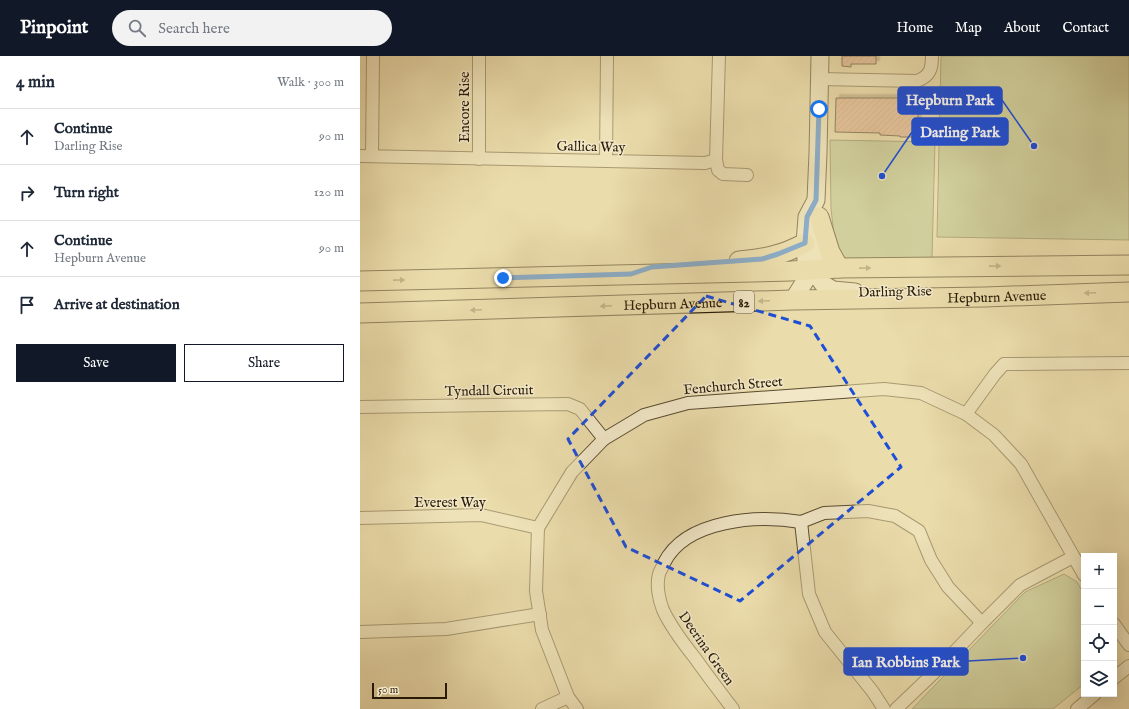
<!DOCTYPE html>
<meta charset="utf-8">
<style>
:root{--surface:#fff;--page:#f2f2f3;--text:#1f2937;--muted:#747a83;--line:#e0e1e3;--accent:#111827}
body{margin:0;font-family:"IM FELL English",serif;background:var(--page);color:var(--text)}
.controls{position:absolute;right:12px;bottom:12px;display:grid;overflow:hidden;border-radius:0px;box-shadow:0 4px 16px #0002}
.controls button{width:36px;height:36px;display:grid;place-items:center;padding:0;border:0;border-bottom:1px solid var(--line);background:var(--surface);color:var(--text);font:20px sans-serif}
.scale{position:absolute;left:12px;bottom:10px;width:75px;box-sizing:border-box;padding-left:4px;border:2px solid #291b07;border-top:0;font-size:11px;line-height:14px;white-space:nowrap;color:#291b07;-webkit-text-stroke:3px #f2e8c8;paint-order:stroke}
.stop{position:absolute;width:12px;height:12px;margin:-9px;border:3px solid #1a73e8;border-radius:50%;background:#fff}
.stop.end{background:#1a73e8;border-color:#fff;box-shadow:0 1px 4px #0008}
.list{margin:0;padding:0;list-style:none}
h2{display:flex;justify-content:space-between;align-items:center;height:52px;margin:0;padding:0 16px;font-size:17px}
h2 small{font-size:13px;font-weight:400;color:var(--muted)}
.list li{display:grid;grid-template-columns:26px 1fr auto;gap:12px;align-items:center;box-sizing:border-box;height:56px;padding:0 16px;border-top:1px solid var(--line)}
.list b{display:block;font-size:15px;white-space:nowrap}
.list p{margin:0;font-size:13px;white-space:nowrap;color:var(--muted)}
.list em{font-size:13px;font-style:normal;color:var(--muted)}
.actions{display:flex;gap:8px;padding:12px 16px}
.actions a{flex:1;padding:9px 0;border:1px solid var(--accent);border-radius:0px;text-align:center;font-size:14px;color:var(--accent)}
.actions .main{background:var(--accent);color:#fff}
.icon{flex:none;width:22px;height:22px;fill:none;stroke:currentColor;stroke-width:2;stroke-linecap:round;stroke-linejoin:round}
.map{position:relative;flex:none;width:769px;height:653px;overflow:hidden}
header{display:flex;align-items:center;gap:24px;box-sizing:border-box;height:56px;padding:0 20px;background:var(--accent);color:#fff}
header strong{font-size:19px}
nav{display:flex;gap:22px;margin-inline-start:auto;font-size:14px}
.search{width:280px;height:36px;background:var(--page);display:flex;align-items:center;gap:10px;box-sizing:border-box;padding:0 14px;border-radius:22px;color:var(--muted);font-size:15px}
main{display:flex}
aside{flex:1;background:var(--surface)}
.map>svg:first-child{display:block}
.green{fill:#b2c28d;stroke:#6e6e4a}
.building{fill:url(#building-hatch);stroke:#291b07;filter:url(#shadow)}
.lines{fill:none;stroke-linecap:round;stroke-linejoin:round}
.street-casing{stroke:#5a4b30;stroke-width:14}
.secondary-casing{stroke:#291b07;stroke-width:19}
.primary-casing{stroke:#291b07;stroke-width:21}
.street{stroke:#f2e8c8;stroke-width:12}
.secondary{stroke:#f2e8c8;stroke-width:17}
.primary{stroke:#ebdcab;stroke-width:19}
.oneway{fill:#948561}
.route{stroke:#1a73e8;stroke-width:5}
.marked{fill:none;stroke:#1d4ed8;stroke-width:3;stroke-dasharray:8 5;stroke-linejoin:round}
.labels{text-anchor:middle;stroke-width:3;stroke-linejoin:round;paint-order:stroke}
.shield{fill:#f2e8c8;stroke:#655841;stroke-width:1}
.shield-label{font-size:13px;font-weight:bold;fill:#291b07}
.street-label{font-size:14px;fill:#291b07;stroke:#f2e8c8}
.leader{fill:none;stroke:#1d4ed8;stroke-width:1.5}
.callout-dot{fill:#1d4ed8;stroke:#f2e8c8;stroke-width:1.5}
.callout{fill:#1d4ed8;stroke:#1d4ed8;stroke-width:1.5}
.callout-label{font-size:15px;text-anchor:middle;font-weight:bold;fill:#fff}
</style>
<header>
<strong>Pinpoint</strong>
<div class="search"><svg class="icon" aria-label="search" viewBox="0 0 24 24"><circle cx="10" cy="10" r="6"/><path d="M15 15l6 6"/></svg>Search here</div>
<nav><a>Home</a><a>Map</a><a>About</a><a>Contact</a></nav>
</header>
<main>
<aside>
<h2>4 min<small>Walk · 300 m</small></h2>
<ul class="list">
<li><svg class="icon" aria-label="ahead" viewBox="0 0 24 24"><path d="M12 20V5M6 11l6-6 6 6"/></svg><div><b>Continue</b><p>Darling Rise</p></div><em>90 m</em></li>
<li><svg class="icon" aria-label="right" viewBox="0 0 24 24"><path d="M7 20v-9h11M14 6l5 5-5 5"/></svg><div><b>Turn right</b></div><em>120 m</em></li>
<li><svg class="icon" aria-label="ahead" viewBox="0 0 24 24"><path d="M12 20V5M6 11l6-6 6 6"/></svg><div><b>Continue</b><p>Hepburn Avenue</p></div><em>90 m</em></li>
<li><svg class="icon" aria-label="arrive" viewBox="0 0 24 24"><path d="M6 21V4h12l-3 4 3 4H6"/></svg><div><b>Arrive at destination</b></div></li>
</ul>
<div class="actions"><a class="main">Save</a><a>Share</a></div>
</aside>
<div class="map">
<svg width="769" height="653" viewBox="0 0 769 653">
<defs>
<pattern id="building-hatch" width="6" height="6" patternUnits="userSpaceOnUse"><rect width="6" height="6" fill="#e2a98b"/><path d="M-1 1l2-2M0 6l6-6M5 7l2-2" fill="none" stroke="#c29176"/></pattern>
<filter id="shadow"><feDropShadow dx="3.5" dy="-3.5" stdDeviation="0" flood-color="#0004"/></filter>
</defs>
<rect width="100%" height="100%" fill="#ebdcab"/>
<filter id="stains"><feTurbulence type="fractalNoise" baseFrequency=".005" numOctaves="4"/><feColorMatrix values="0 0 0 0 .2 0 0 0 0 .09 0 0 0 0 .02 0 0 0 .5 -.17"/></filter>
<radialGradient id="worn" r=".72"><stop offset=".6" stop-color="#630" stop-opacity="0"/><stop offset="1" stop-color="#630" stop-opacity=".3"/></radialGradient>
<!-- green -->
<g class="green">
<path d="M581 0H769V184L577 181Z"/>
<path d="M470 84 575 86 572 202 483 204 475 187 471 153Z"/>
<path d="M704 518 717 526 724 538V628L693 653H552L665 536Z"/>
</g>
<!-- building -->
<g class="building">
<path d="M482 0H516V8H491V11L482 10Z"/>
<path d="M476 42H567V57L558 56V72H556V76H554V81H540V80L520 79V77L475 76Z"/>
</g>
<g class="lines">
<!-- street casing -->
<g class="street-casing">
<g id="street">
<path d="M359 0 356 104 358 114 363 118 387 119"/>
<path d="M460 23 557 25C570 20 572 13 572 0"/>
<path d="M0 100 345 107 356 104"/>
<path d="M12 100 13 0"/>
<path d="M119 103V0"/>
<path d="M246 105 247 0"/>
<path d="M0 351 208 348 220 353 244 383"/>
<path d="M606 358 635 318 644 308 769 307"/>
<path d="M0 462 121 459 178 472"/>
<path d="M441 466 464 457 508 455 535 460 559 475 571 504 588 531 622 567"/>
<path d="M441 466 449 538 465 576 513 636 524 653"/>
<path d="M754 568 769 589"/>
<path d="M0 576 86 573 180 558"/>
<path d="M754 622 769 610"/>
<path d="M182 653 208 641"/>
<path d="M217 653 208 641 182 574 176 535 178 472 212 416 244 383 284 359 328 347 524 333 561 337 606 358 634 379 661 408 724 519"/>
<path d="M373 653C360 636 347 619 335 602 323 587 311 571 303 554 299 544 296 529 299 518 300 514 303 511 304 507 326 463 398 459 441 466"/>
<path d="M536 653 579 612 622 567 660 529 713 501"/>
<path d="M717 653 735 638"/>
</g>
</g>
<!-- secondary casing -->
<g class="secondary-casing">
<g id="secondary">
<path d="M460 0 458 97 456 144 447 161 445 187 446 205 463 228 473 234 495 236"/>
<path d="M433 244 452 214 457 204 459 165"/>
</g>
</g>
<!-- primary casing -->
<g class="primary-casing">
<g id="primary">
<path d="M459 161 470 196 479 212"/>
<path d="M379 205C404 203 423 199 445 187"/>
<path d="M0 225 431 215 479 212 769 209"/>
<path id="s1" d="M0 257 433 244 625 241 769 236"/>
</g>
</g>
<!-- street -->
<use href="#street" class="street"/>
<!-- secondary -->
<use href="#secondary" class="secondary"/>
<!-- primary -->
<use href="#primary" class="primary"/>
</g>
<!-- one-way arrows -->
<defs><path id="oneway-solid" d="M-6-.8H1V-3.2L6.5 0L1 3.2V.8H-6Z"/></defs>
<g class="oneway">
<use href="#oneway-solid" transform="translate(635 210) rotate(-1)"/>
<use href="#oneway-solid" transform="translate(505 212) rotate(-1)"/>
<use href="#oneway-solid" transform="translate(39 224) rotate(-1)"/>
<use href="#oneway-solid" transform="translate(730 237) rotate(178)"/>
<use href="#oneway-solid" transform="translate(404 245) rotate(178)"/>
<use href="#oneway-solid" transform="translate(246 250) rotate(178)"/>
<use href="#oneway-solid" transform="translate(116 254) rotate(178)"/>
</g>
<g class="lines">
<!-- route -->
<path class="route" d="M143 222 271 218 292 211 402 203 418 198 445 187 447 161 456 144 459 53"/>
</g>
<!-- marked area -->
<path d="M0 0H769V653H0ZM346 240 450 270 541 411 380 545 266 491 208 383Z" fill="#ebdcab" fill-opacity=".55" fill-rule="evenodd"/>
<path class="marked" d="M346 240 450 270 541 411 380 545 266 491 208 383Z"/>
<g class="labels">
<!-- shield labels -->
<rect class="shield" x="374" y="235" width="20" height="22" rx="3"/>
<g class="shield-label">
<text x="384" y="251">82</text>
</g>
<!-- street labels -->
<g class="street-label">
<text transform="translate(104 51) rotate(-90)" y="5">Encore Rise</text>
<text transform="translate(231 90) rotate(1)" y="5">Gallica Way</text>
<text transform="translate(535 235) rotate(-1)" y="5">Darling Rise</text>
<text dy="5" stroke="none"><textPath href="#s1" startOffset="637">Hepburn Avenue</textPath></text>
<text dy="5" stroke="none"><textPath href="#s1" startOffset="313">Hepburn Avenue</textPath></text>
<text transform="translate(373 329) rotate(-5)" y="5">Fenchurch Street</text>
<text transform="translate(129 334) rotate(-1)" y="5">Tyndall Circuit</text>
<text x="90" y="451">Everest Way</text>
<text transform="translate(347 592) rotate(55)" y="5">Deerina Green</text>
</g>
</g>
<!-- callouts -->
<path class="leader" d="M674 90L642 44M522 120L552 76M663 602L608 605"/>
<g class="callout-dot">
<circle cx="674" cy="90" r="4"/>
<circle cx="522" cy="120" r="4"/>
<circle cx="663" cy="602" r="4"/>
</g>
<g class="callout">
<rect x="538" y="31" width="104" height="27" rx="4"/>
<rect x="552" y="62" width="96" height="27" rx="4"/>
<rect x="484" y="592" width="124" height="27" rx="4"/>
</g>
<g class="callout-label">
<text x="590" y="49">Hepburn Park</text>
<text x="600" y="81">Darling Park</text>
<text x="546" y="611">Ian Robbins Park</text>
</g>
<rect width="100%" height="100%" filter="url(#stains)"/>
<rect width="100%" height="100%" fill="url(#worn)"/>
</svg>
<div class="controls">
<button>+</button>
<button>−</button>
<button><svg class="icon" aria-label="locate" viewBox="0 0 24 24"><circle cx="12" cy="12" r="6"/><path d="M12 2v4M12 18v4M2 12h4M18 12h4"/></svg></button>
<button><svg class="icon" aria-label="layers" viewBox="0 0 24 24"><path d="M12 4l9 5-9 5-9-5zM3 14l9 5 9-5"/></svg></button>
</div>
<div class="scale">50 m</div>
<div class="stop" style="left:459px;top:53px"></div>
<div class="stop end" style="left:143px;top:222px"></div>
</div>
</main>
